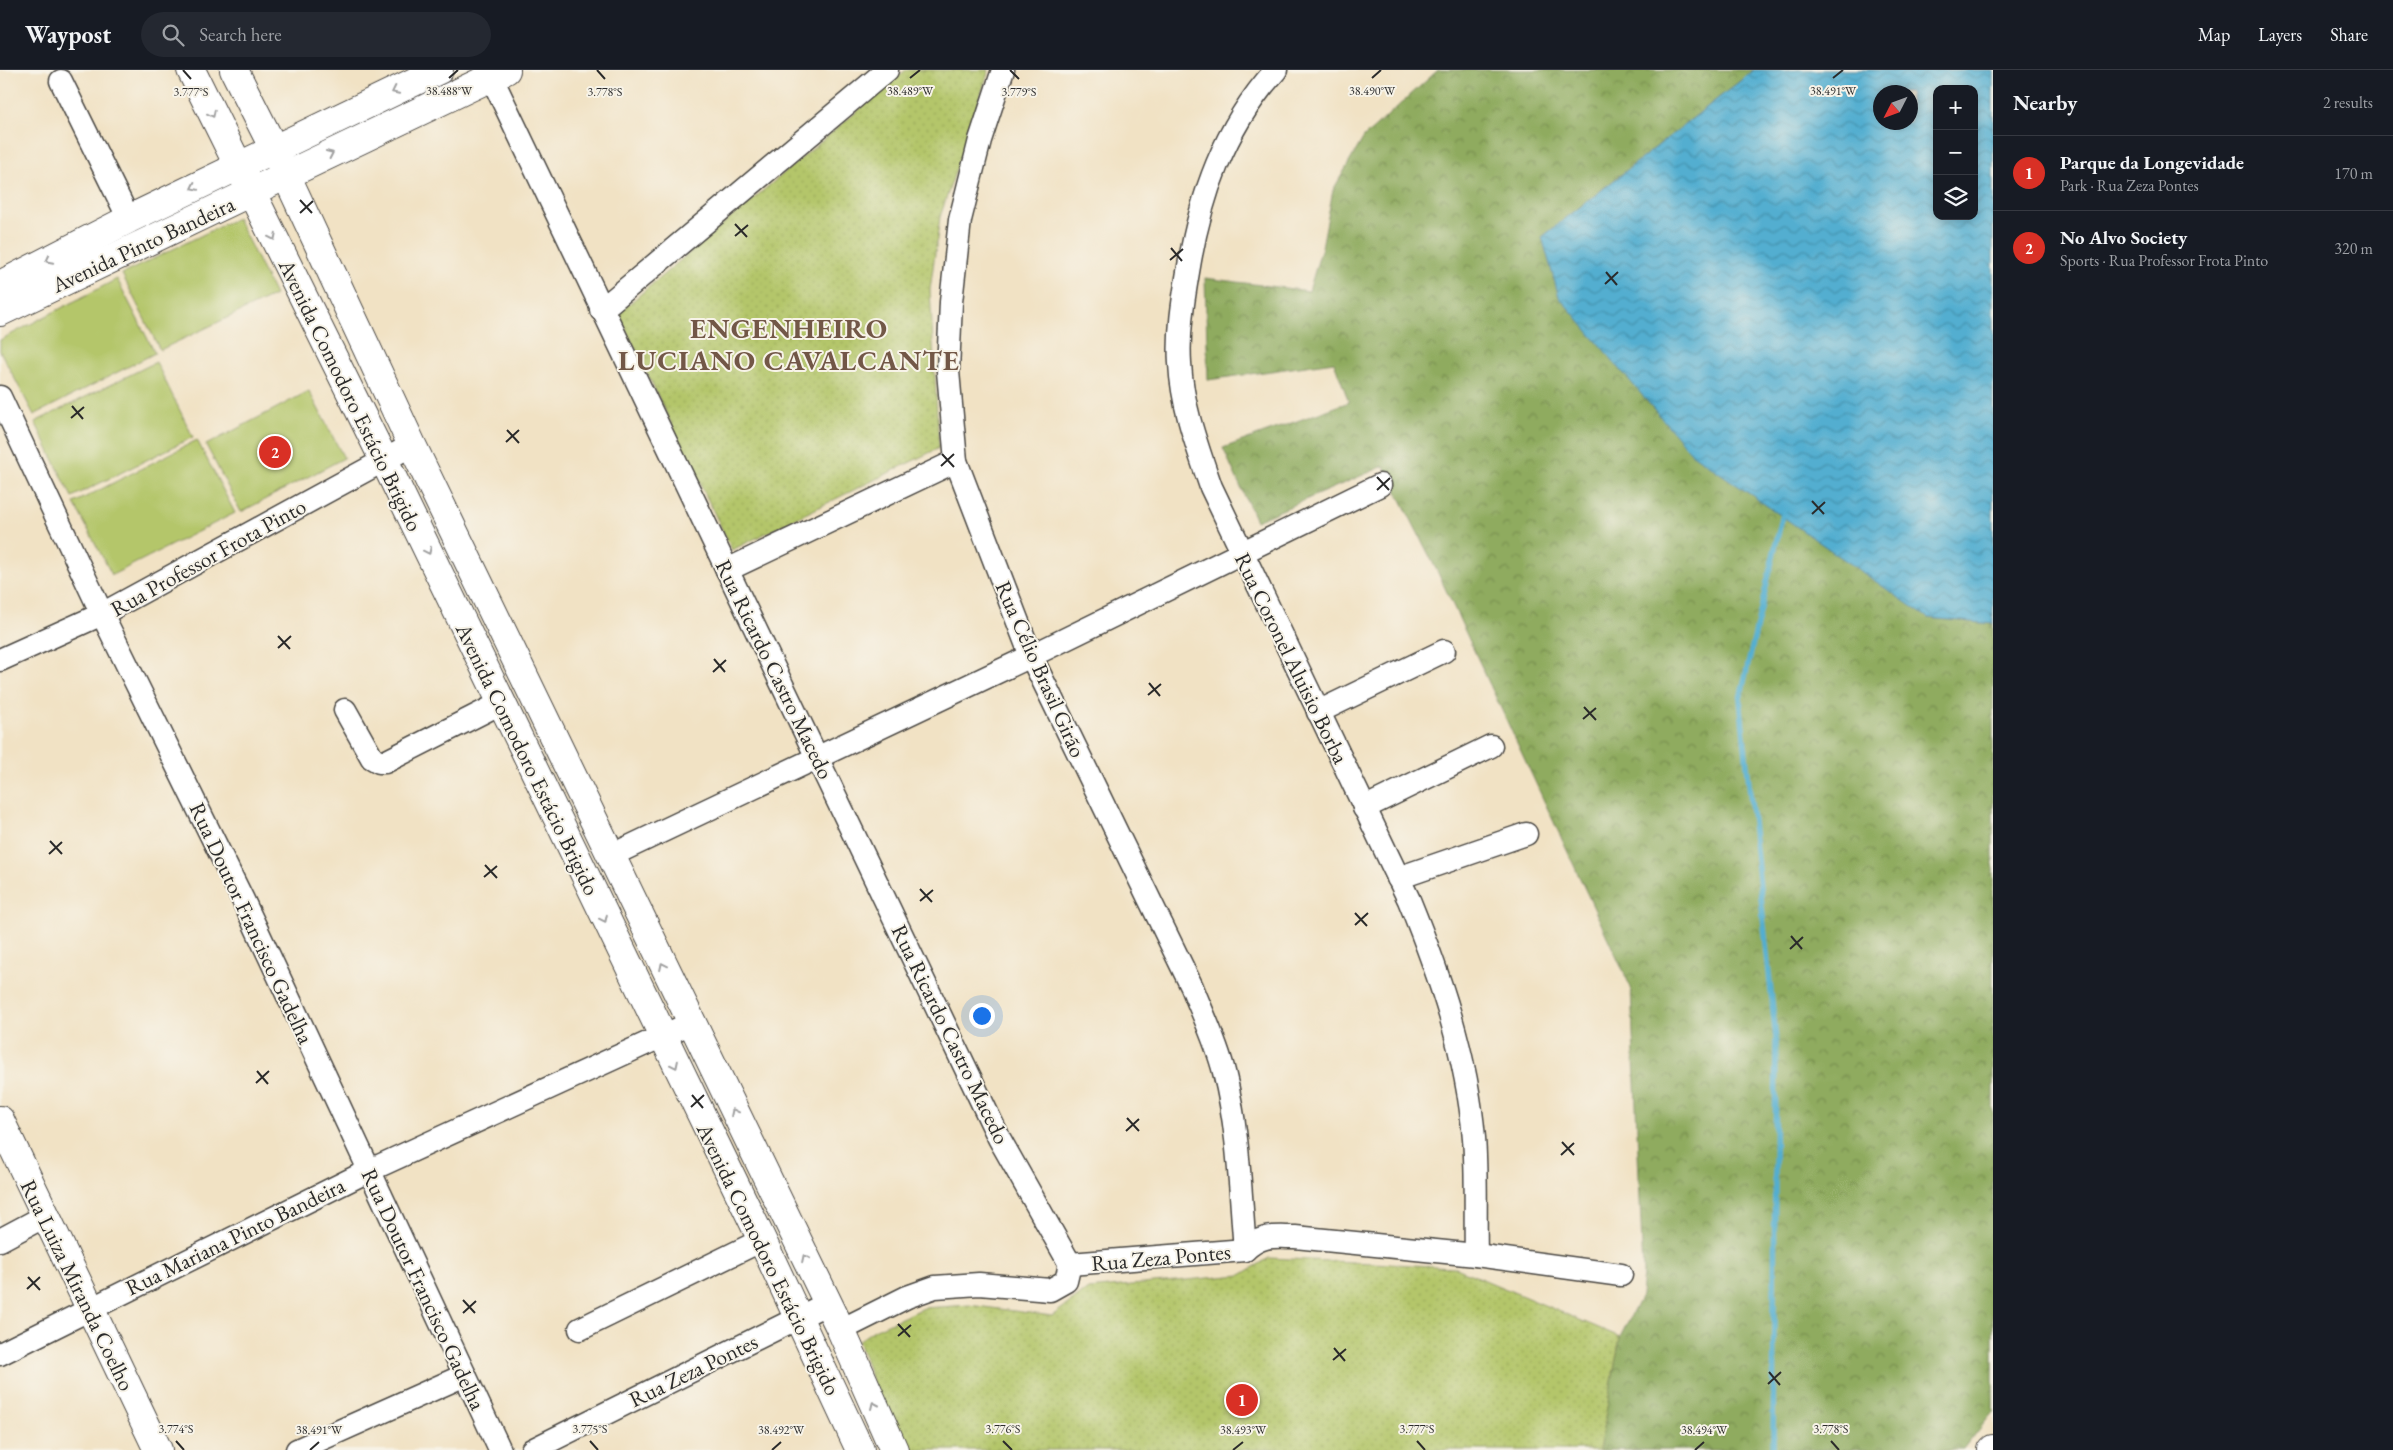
<!DOCTYPE html>
<meta charset="utf-8">
<style>
:root{--surface:#171b24;--page:#242831;--text:#f1f3f6;--muted:#9ea1a6;--line:#363941;--accent:#d93025}
body{margin:0;font-family:"EB Garamond",serif;background:var(--page);color:var(--text)}
.controls{position:absolute;right:15px;top:15px;display:grid;overflow:hidden;border-radius:10px;box-shadow:0 2px 8px #0003}
.controls button{width:45px;height:45px;display:grid;place-items:center;padding:0;border:0;border-bottom:1px solid var(--line);background:var(--surface);color:var(--text);font:25px sans-serif}
.compass{position:absolute;left:1873px;top:15px;width:45px;height:45px;border-radius:50%;background:var(--surface);box-shadow:0 2px 8px #0003;rotate:228deg}
.you{position:absolute;left:981px;top:945px;width:18px;height:18px;margin:-12px;border:4px solid #fff;border-radius:50%;background:#1a73e8;box-shadow:0 0 0 8px #1a73e833}
.badge{display:grid;place-items:center;width:32px;height:32px;border-radius:50%;background:var(--accent);color:#fff;font-size:16px;font-weight:700}
.pin{position:absolute;translate:-50% -50%;border:2px solid #fff;box-shadow:0 1px 5px #0006}
.list{margin:0;padding:0;list-style:none}
h2{display:flex;justify-content:space-between;align-items:center;height:65px;margin:0;padding:0 20px;font-size:21px}
h2 small{font-size:16px;font-weight:400;color:var(--muted)}
.list li{display:grid;grid-template-columns:32px 1fr auto;gap:15px;align-items:center;box-sizing:border-box;height:75px;padding:0 20px;border-top:1px solid var(--line)}
.list b{display:block;font-size:19px;white-space:nowrap}
.list p{margin:0;font-size:16px;white-space:nowrap;color:var(--muted)}
.list em{font-size:16px;font-style:normal;color:var(--muted)}
.icon{flex:none;width:28px;height:28px;fill:none;stroke:currentColor;stroke-width:2;stroke-linecap:round;stroke-linejoin:round}
.map{position:relative;flex:none;width:1993px;height:1380px;overflow:hidden}
header{display:flex;align-items:center;gap:30px;box-sizing:border-box;height:70px;padding:0 25px;background:var(--surface);border-bottom:1px solid var(--line)}
header strong{font-size:24px}
nav{display:flex;gap:28px;margin-inline-start:auto;font-size:18px}
.search{width:350px;height:45px;background:var(--page);display:flex;align-items:center;gap:12px;box-sizing:border-box;padding:0 18px;border-radius:28px;color:var(--muted);font-size:19px}
main{display:flex}
aside{flex:1;background:var(--surface)}
.map>svg:first-child{display:block}
.grass{fill:#b4c66a;stroke:#70784a}
.forest{fill:url(#forest-crowns);stroke:#5d6b44}
.park{fill:url(#park-dots);stroke:#70784a}
.water{fill:url(#water-waves);stroke:#3e6c7e;fill-rule:evenodd}
.lines{fill:none;stroke-linecap:round;stroke-linejoin:round}
.stream{stroke:#52aed0;stroke-width:5.5}
.street-casing{stroke:#494642;stroke-width:25}
.secondary-casing{stroke:#494642;stroke-width:30}
.street{stroke:#fff;stroke-width:22}
.secondary{stroke:#fff;stroke-width:28}
.oneway{stroke:#a0a0a0}
.ticks{fill:none;stroke:#2b2b2b;stroke-width:2}
.labels{text-anchor:middle;stroke-width:4;stroke-linejoin:round;paint-order:stroke}
.street-label{font-size:22px;fill:#2b2b2b;stroke:#f7f3e8}
.district-label{font-size:28px;font-weight:bold;letter-spacing:1px;fill:#725747;stroke:#f7f3e8}
.ticks-label{font-size:12px;text-anchor:middle;fill:#2b2b2b;stroke:#f7f3e8;stroke-width:4;stroke-linejoin:round;paint-order:stroke}
</style>
<header>
<strong>Waypost</strong>
<div class="search"><svg class="icon" aria-label="search" viewBox="0 0 24 24"><circle cx="10" cy="10" r="6"/><path d="M15 15l6 6"/></svg>Search here</div>
<nav><a>Map</a><a>Layers</a><a>Share</a></nav>
</header>
<main>
<div class="map">
<svg width="1993" height="1380" viewBox="0 0 1993 1380">
<defs>
<pattern id="forest-crowns" width="20" height="18" patternUnits="userSpaceOnUse" patternTransform="scale(1.25)"><rect width="20" height="18" fill="#8fab5e"/><path d="M2 6a3 3 0 1 1 6 0M12 15a3 3 0 1 1 6 0" fill="none" stroke="#758b4e"/></pattern>
<pattern id="park-dots" width="8" height="8" patternUnits="userSpaceOnUse" patternTransform="scale(1.25)"><rect width="8" height="8" fill="#b4c66a"/><path d="M2 2h.1M6 6h.1" fill="none" stroke="#9baa5c" stroke-width="1.8" stroke-linecap="round"/></pattern>
<pattern id="water-waves" width="16" height="10" patternUnits="userSpaceOnUse" patternTransform="scale(1.25)"><rect width="16" height="10" fill="#52aed0"/><path d="M0 5q4-4 8 0t8 0" fill="none" stroke="#448ea9"/></pattern>
</defs>
<rect width="100%" height="100%" fill="#f7f3e8"/>
<filter id="ink" filterUnits="userSpaceOnUse"><feTurbulence type="fractalNoise" baseFrequency=".02" numOctaves="2"/><feDisplacementMap in="SourceGraphic" scale="10" xChannelSelector="R" yChannelSelector="G"/><feConvolveMatrix kernelMatrix="1 2 1 2 8 2 1 2 1" color-interpolation-filters="sRGB"/></filter>
<filter id="wash" filterUnits="userSpaceOnUse"><feTurbulence type="fractalNoise" baseFrequency=".0096" numOctaves="4" result="noise"/><feDisplacementMap in="SourceGraphic" scale="20" xChannelSelector="R" yChannelSelector="G"/><feGaussianBlur stdDeviation="1.12" result="paint"/><feColorMatrix in="noise" values="0 0 0 0 0 0 0 0 0 0 0 0 0 0 0 0 0 1.4 0 .05"/><feComposite in="paint" operator="in"/></filter>
<g filter="url(#wash)">
<rect width="100%" height="100%" fill="#f1e2c4"/>
<!-- grass -->
<g class="grass">
<path d="M237 148 275 225 160 280 122 204Z"/>
<path d="M117 209 155 283 34 345 0 281V270Z"/>
<path d="M156 292 193 367 72 427 35 352Z"/>
<path d="M309 321 344 388 241 442 206 375Z"/>
<path d="M197 370 235 443 112 505 74 433Z"/>
</g>
<!-- forest -->
<path class="forest" d="M1438 0H1754L1542 167 1928 548 1993 554V1342L1963 1380H1599L1620 1267 1641 1226 1643 1202 1631 918 1438 503 1384 396 1256 451 1223 378 1349 332 1334 292 1208 310 1205 208 1309 221 1322 177 1333 120 1364 67Z"/>
<!-- park -->
<g class="park">
<path d="M906 0H989L940 147 930 220 939 378 732 480 618 243Z"/>
<path d="M1269 1188 1454 1197 1620 1267 1599 1380H897L858 1271 874 1260 924 1238 969 1235 1052 1246 1088 1219 1241 1205Z"/>
</g>
<!-- water -->
<path class="water" d="M1754 0H1993V554L1928 548 1691 383 1559 227 1542 167ZM1937 19H1974V146H1937ZM1880 22H1910V52H1880Z"/>
<g class="lines">
<!-- stream -->
<path class="stream" d="M1773 1380 1776 969 1740 629 1784 439"/>
</g>
</g>
<g filter="url(#ink)">
<g class="lines">
<!-- street casing -->
<g class="street-casing">
<g id="street">
<path d="M488 0 999 1068 1070 1194"/>
<path d="M1003 0 980 70 960 150 951 232 948 301 956 391 1031 586 1192 917C1203 945 1217 973 1224 1002 1239 1060 1240 1121 1245 1180"/>
<path d="M1276 0C1224 57 1200 127 1188 202 1183 231 1178 263 1180 293 1182 336 1197 376 1211 417L1409 830C1440 906 1467 985 1474 1068 1477 1106 1475 1146 1476 1185"/>
<path d="M61 11 129 149"/>
<path d="M601 240 887 0"/>
<path d="M0 327 102 544 243 830 500 1380"/>
<path d="M727 500 956 391"/>
<path d="M0 590 102 544 412 375"/>
<path d="M345 640 372 688 379 692H385L501 633"/>
<path d="M1318 642 1444 581"/>
<path d="M1364 738 1491 676"/>
<path d="M610 786 1031 586 1380 415"/>
<path d="M1398 808 1526 764"/>
<path d="M0 1170 45 1146"/>
<path d="M1070 1194 1245 1180C1262 1164 1274 1167 1295 1167L1476 1185 1621 1205"/>
<path d="M580 1259 762 1170"/>
<path d="M841 1260 907 1227 935 1217 979 1214 1050 1220 1066 1211 1070 1194"/>
<path d="M0 1284 368 1101 691 953"/>
<path d="M297 1380 465 1305"/>
<path d="M532 1380 828 1233"/>
</g>
</g>
<!-- secondary casing -->
<g class="secondary-casing">
<g id="secondary">
<path d="M191 0 384 390 762 1170 860 1380"/>
<path d="M234 0 274 79 412 375 841 1260 894 1380"/>
<path d="M0 215 129 149 439 0"/>
<path d="M0 242 506 0"/>
<path d="M0 1050 158 1380"/>
<path d="M1992 1380 1993 1379"/>
</g>
</g>
<!-- street -->
<use href="#street" class="street"/>
<!-- secondary -->
<use href="#secondary" class="secondary"/>
</g>
<!-- one-way arrows -->
<defs><path id="oneway-chevron" d="M-2-3.5L2.5 0L-2 3.5" fill="none" stroke-width="1.6" stroke-linecap="round" stroke-linejoin="round" transform="scale(1.25)"/></defs>
<g class="oneway">
<use href="#oneway-chevron" transform="translate(395 21) rotate(154)"/>
<use href="#oneway-chevron" transform="translate(212 44) rotate(64)"/>
<use href="#oneway-chevron" transform="translate(330 84) rotate(-25)"/>
<use href="#oneway-chevron" transform="translate(194 117) rotate(154)"/>
<use href="#oneway-chevron" transform="translate(273 167) rotate(64)"/>
<use href="#oneway-chevron" transform="translate(49 190) rotate(153)"/>
<use href="#oneway-chevron" transform="translate(428 481) rotate(64)"/>
<use href="#oneway-chevron" transform="translate(604 849) rotate(64)"/>
<use href="#oneway-chevron" transform="translate(663 896) rotate(-116)"/>
<use href="#oneway-chevron" transform="translate(675 995) rotate(64)"/>
<use href="#oneway-chevron" transform="translate(734 1042) rotate(-116)"/>
<use href="#oneway-chevron" transform="translate(805 1188) rotate(-116)"/>
<use href="#oneway-chevron" transform="translate(874 1335) rotate(-114)"/>
</g>
</g>
<!-- ticks -->
<path class="ticks" d="M183 0 191 9M597 0 605 9M1010 0 1019 9M449 8 458 0M910 8 920 0M1372 8 1381 0M1833 8 1843 0M300 130 312 143M300 143 313 131M735 154 747 167M735 166 748 155M1171 178 1182 191M1170 190 1183 179M1606 202 1617 215M1605 214 1618 202M72 336 83 349M71 348 84 337M507 360 519 373M506 372 519 360M942 384 954 397M941 396 954 384M1377 407 1389 420M1377 420 1390 408M1812 431 1824 444M1812 444 1825 432M278 566 290 579M278 578 291 566M714 589 725 602M713 602 726 590M1149 613 1160 626M1148 625 1161 614M1584 637 1596 650M1583 649 1596 638M50 771 62 784M49 784 62 772M485 795 497 808M484 807 497 796M920 819 932 832M920 831 933 820M1355 843 1367 856M1355 855 1368 843M1791 866 1802 879M1790 879 1803 867M257 1001 268 1014M256 1013 269 1001M692 1025 703 1038M691 1037 704 1025M1127 1048 1139 1061M1126 1061 1139 1049M1562 1072 1574 1085M1561 1085 1574 1073M28 1207 40 1220M27 1219 40 1207M463 1230 475 1243M463 1243 476 1231M898 1254 910 1267M898 1266 911 1255M1334 1278 1345 1291M1333 1290 1346 1279M1769 1302 1780 1315M1768 1314 1781 1302M176 1371 184 1380M590 1371 598 1380M1003 1371 1012 1380M1417 1371 1425 1380M1831 1371 1839 1380M310 1380 319 1372M772 1380 781 1372M1233 1380 1243 1372M1695 1380 1704 1372"/>
<g class="labels">
<!-- street labels -->
<g class="street-label">
<text transform="translate(143 174) rotate(-25)" y="8">Avenida Pinto Bandeira</text>
<text transform="translate(351 325) rotate(64)" y="8">Avenida Comodoro Estácio Brigido</text>
<text transform="translate(208 487) rotate(-29)" y="8">Rua Professor Frota Pinto</text>
<text transform="translate(1292 588) rotate(64)" y="8">Rua Coronel Aluisio Borba</text>
<text transform="translate(775 599) rotate(64)" y="8">Rua Ricardo Castro Macedo</text>
<text transform="translate(1041 599) rotate(66)" y="8">Rua Célio Brasil Girão</text>
<text transform="translate(528 689) rotate(64)" y="8">Avenida Comodoro Estácio Brigido</text>
<text transform="translate(252 853) rotate(65)" y="8">Rua Doutor Francisco Gadelha</text>
<text transform="translate(951 964) rotate(64)" y="8">Rua Ricardo Castro Macedo</text>
<text transform="translate(235 1166) rotate(-26)" y="8">Rua Mariana Pinto Bandeira</text>
<text transform="translate(1161 1187) rotate(-5)" y="8">Rua Zeza Pontes</text>
<text transform="translate(769 1189) rotate(64)" y="8">Avenida Comodoro Estácio Brigido</text>
<text transform="translate(78 1215) rotate(64)" y="8">Rua Luiza Miranda Coelho</text>
<text transform="translate(424 1219) rotate(65)" y="8">Rua Doutor Francisco Gadelha</text>
<text transform="translate(693 1300) rotate(-26)" y="8">Rua Zeza Pontes</text>
</g>
<!-- district labels -->
<g class="district-label">
<text x="789" y="268">ENGENHEIRO<tspan x="789" dy="32">LUCIANO CAVALCANTE</tspan></text>
</g>
</g>
<g class="ticks-label">
<text x="449" y="25">38.488°W</text>
<text x="910" y="25">38.489°W</text>
<text x="1372" y="25">38.490°W</text>
<text x="1833" y="25">38.491°W</text>
<text x="1019" y="26">3.779°S</text>
<text x="191" y="26">3.777°S</text>
<text x="605" y="26">3.778°S</text>
<text x="176" y="1363">3.774°S</text>
<text x="590" y="1363">3.775°S</text>
<text x="1003" y="1363">3.776°S</text>
<text x="1417" y="1363">3.777°S</text>
<text x="1831" y="1363">3.778°S</text>
<text x="319" y="1364">38.491°W</text>
<text x="781" y="1364">38.492°W</text>
<text x="1243" y="1364">38.493°W</text>
<text x="1704" y="1364">38.494°W</text>
</g>
</svg>
<div class="controls">
<button>+</button>
<button>−</button>
<button><svg class="icon" aria-label="layers" viewBox="0 0 24 24"><path d="M12 4l9 5-9 5-9-5zM3 14l9 5 9-5"/></svg></button>
</div>
<svg class="compass" viewBox="-18 -18 36 36"><path d="M0-13l5 13h-10z" fill="#e53935"/><path d="M0 13l5-13h-10z" fill="#9ea1a6"/></svg>
<div class="you"></div>
<div class="pin badge" style="left:1242px;top:1330px">1</div>
<div class="pin badge" style="left:275px;top:382px">2</div>
</div>
<aside>
<h2>Nearby<small>2 results</small></h2>
<ul class="list">
<li><span class="badge">1</span><div><b>Parque da Longevidade</b><p>Park · Rua Zeza Pontes</p></div><em>170 m</em></li>
<li><span class="badge">2</span><div><b>No Alvo Society</b><p>Sports · Rua Professor Frota Pinto</p></div><em>320 m</em></li>
</ul>
</aside>
</main>
